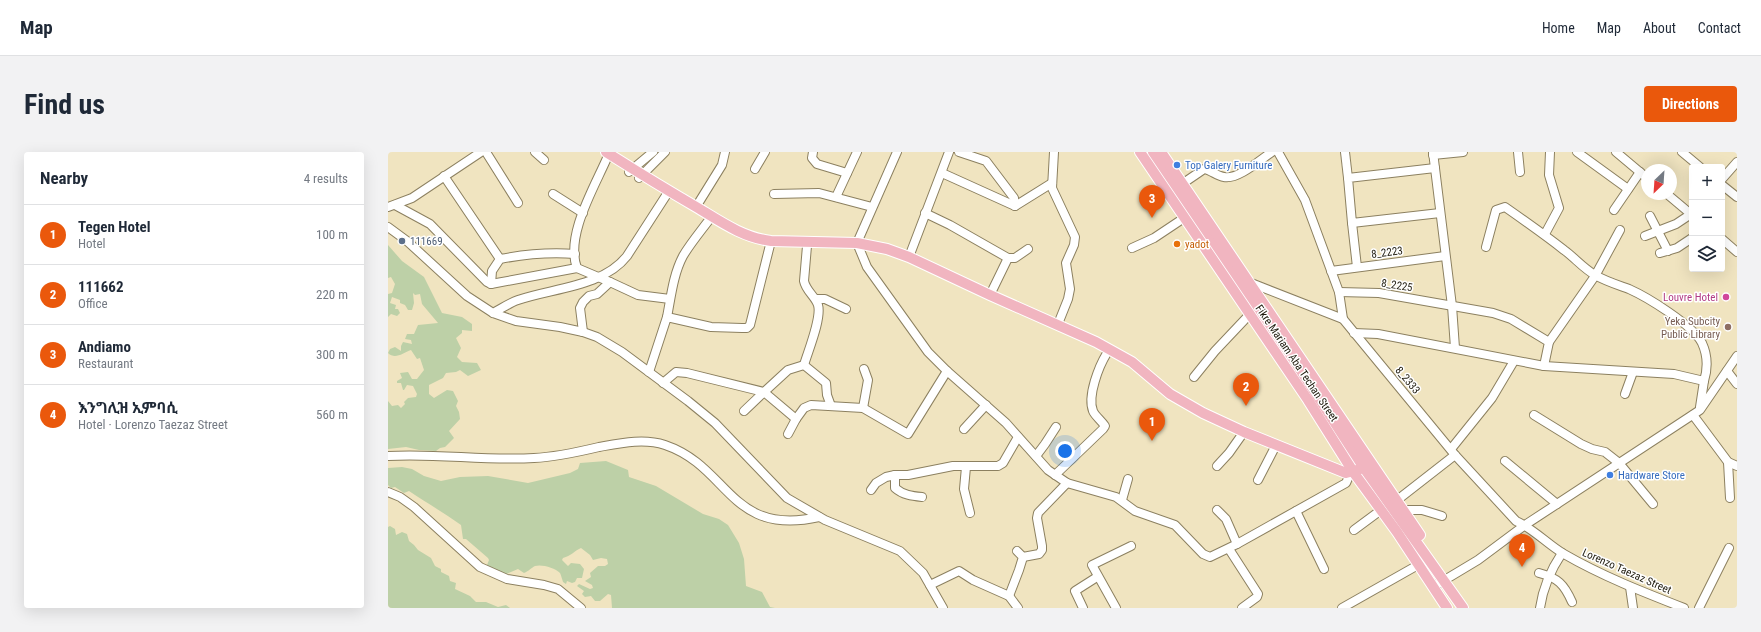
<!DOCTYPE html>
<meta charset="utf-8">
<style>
:root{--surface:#fff;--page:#f2f2f3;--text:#1f2937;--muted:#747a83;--line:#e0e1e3;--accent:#ea580c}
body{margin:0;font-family:"Roboto Condensed","Noto Sans Ethiopic",sans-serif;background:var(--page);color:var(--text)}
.controls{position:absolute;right:12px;top:12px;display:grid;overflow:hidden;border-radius:4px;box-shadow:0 4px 16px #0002}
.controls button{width:36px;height:36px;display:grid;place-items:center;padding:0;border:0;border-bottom:1px solid var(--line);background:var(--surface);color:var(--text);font:20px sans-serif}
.compass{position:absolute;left:1253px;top:12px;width:36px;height:36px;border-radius:50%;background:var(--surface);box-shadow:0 4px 16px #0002;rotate:205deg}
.you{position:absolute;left:677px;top:299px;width:14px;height:14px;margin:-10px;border:3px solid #fff;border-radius:50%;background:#1a73e8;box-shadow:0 0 0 6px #1a73e833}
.badge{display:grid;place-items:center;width:26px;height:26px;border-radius:50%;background:var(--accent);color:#fff;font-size:13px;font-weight:700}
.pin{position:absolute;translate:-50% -33px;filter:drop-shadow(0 1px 2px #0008)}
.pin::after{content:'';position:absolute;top:21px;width:14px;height:12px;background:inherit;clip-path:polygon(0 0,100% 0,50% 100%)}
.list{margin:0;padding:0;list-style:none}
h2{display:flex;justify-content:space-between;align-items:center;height:52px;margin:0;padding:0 16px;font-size:17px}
h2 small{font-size:13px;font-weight:400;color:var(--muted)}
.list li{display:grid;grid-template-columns:26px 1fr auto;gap:12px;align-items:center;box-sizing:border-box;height:60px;padding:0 16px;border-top:1px solid var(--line)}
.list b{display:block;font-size:15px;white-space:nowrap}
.list p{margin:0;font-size:13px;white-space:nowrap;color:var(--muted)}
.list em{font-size:13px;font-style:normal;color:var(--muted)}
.icon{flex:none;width:22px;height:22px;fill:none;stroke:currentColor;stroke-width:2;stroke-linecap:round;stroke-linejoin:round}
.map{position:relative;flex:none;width:1349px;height:456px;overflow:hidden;border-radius:4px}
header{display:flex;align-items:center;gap:24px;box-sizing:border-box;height:56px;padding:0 20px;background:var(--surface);border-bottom:1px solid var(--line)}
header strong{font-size:19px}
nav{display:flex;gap:22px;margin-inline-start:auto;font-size:14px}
.intro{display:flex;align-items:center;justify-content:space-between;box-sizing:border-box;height:96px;padding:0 24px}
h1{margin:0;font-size:28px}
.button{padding:10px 18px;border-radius:4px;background:var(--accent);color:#fff;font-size:14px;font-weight:700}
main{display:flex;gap:24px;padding:0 24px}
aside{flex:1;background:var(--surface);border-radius:4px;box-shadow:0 4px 16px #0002}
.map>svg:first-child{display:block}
.green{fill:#bdd0a7}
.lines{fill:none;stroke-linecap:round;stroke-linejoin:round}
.minor-casing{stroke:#8c8060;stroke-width:10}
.major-casing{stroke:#fff;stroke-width:12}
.minor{stroke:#fff;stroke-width:8}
.major{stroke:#f1b5c0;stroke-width:10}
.shop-dot{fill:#3f7fe0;stroke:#fff;stroke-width:1.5}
.service-dot{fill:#5c6f8a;stroke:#fff;stroke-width:1.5}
.food-dot{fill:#e8710a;stroke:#fff;stroke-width:1.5}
.hotel-dot{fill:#d1479c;stroke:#fff;stroke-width:1.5}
.education-dot{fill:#8d6e63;stroke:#fff;stroke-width:1.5}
.labels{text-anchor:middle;stroke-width:3;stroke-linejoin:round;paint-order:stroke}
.shop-label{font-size:11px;fill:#366cbe;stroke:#fff;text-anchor:start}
.service-label{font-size:11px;fill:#4e5e75;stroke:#fff;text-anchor:start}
.food-label{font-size:11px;fill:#c56008;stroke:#fff;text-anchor:start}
.street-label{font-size:11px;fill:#1f1b0e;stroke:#fff}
.hotel-label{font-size:11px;fill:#b23c85;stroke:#fff;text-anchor:end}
.education-label{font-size:11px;fill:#785e54;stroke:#fff;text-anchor:end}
</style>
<header>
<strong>Map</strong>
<nav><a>Home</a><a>Map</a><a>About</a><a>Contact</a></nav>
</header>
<div class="intro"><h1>Find us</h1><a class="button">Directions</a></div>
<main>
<aside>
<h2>Nearby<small>4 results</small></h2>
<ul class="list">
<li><span class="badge">1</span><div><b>Tegen Hotel</b><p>Hotel</p></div><em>100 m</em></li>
<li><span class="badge">2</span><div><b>111662</b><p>Office</p></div><em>220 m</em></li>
<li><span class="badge">3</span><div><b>Andiamo</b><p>Restaurant</p></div><em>300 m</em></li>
<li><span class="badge">4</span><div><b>እንግሊዝ ኢምባሲ</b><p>Hotel · Lorenzo Taezaz Street</p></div><em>560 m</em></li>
</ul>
</aside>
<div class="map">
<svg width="1349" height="456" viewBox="0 0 1349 456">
<rect width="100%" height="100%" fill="#f0e4c0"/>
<!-- green -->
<g class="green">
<path d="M0 93 14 109 36 125 54 161 74 165 84 172V179L74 178V181L68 186 73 196 69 205 74 210 89 211 93 218 80 224 72 218 68 220 58 221 55 226 41 233V242L46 246 59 238 65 239 70 249 68 254 71 260 72 267 61 279 66 286 57 295 52 296 48 299 31 298 18 295 0 297V249L4 254 10 253 13 256 17 252 16 250 20 246 28 245 29 242 25 234 19 233 16 238H15L13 231H9V229L14 226 12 221 20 220 24 227H29L36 218 32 206 29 207 23 198C15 201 7 208 0 201L2 197 7 195 13 199V194L15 190 24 192 23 188 17 187 19 182H26L30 173 50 171 34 152 32 142 27 143 25 141 26 151 24 158H20L17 153 12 151V148L4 145 2 151 8 153 7 157H10L12 161 9 164 3 162 0 165V142L4 141 7 132 3 125 0 126Z"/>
<path d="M218 309 240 318 241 325 268 334 315 362 331 367 340 373 351 391 356 407 358 434 374 440 382 455 387 456H224L223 443 220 442 212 449H207L203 444 197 445 194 442 196 439 189 434 191 432 202 437 205 436 204 433 197 429 203 425 202 421 210 414H217L220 412 219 407 213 406 205 408 202 403 193 396C186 399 183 404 175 406L174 408 180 414 183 411 192 412 196 417 194 426H189L187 430 184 431 179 429 178 432 175 430C174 427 173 423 172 421 167 416 154 412 147 414 143 416 141 419 136 421L130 417 116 423 102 417 99 413 101 408 100 406 78 387H75L73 373C56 361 39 351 21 339L16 341 7 335 3 336 0 333V316L14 315 24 317 36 324 53 329 72 325 100 324 140 331 182 321 190 317 192 311Z"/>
<path d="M2 374 7 377 8 383 14 380 19 382 21 389 26 393 30 398 43 406 47 414 53 417V420L61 424 62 429 68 431 67 437 82 444 88 450H98L110 455 118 453 122 456H0V375Z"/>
</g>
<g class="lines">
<!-- minor casing -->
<g class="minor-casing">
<g id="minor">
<path d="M98 0 130 51"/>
<path d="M147 0 156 8"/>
<path d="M425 0 424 6 429 12 459 21"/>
<path d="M509 0 469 91 479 115 540 200 559 219 618 271 660 318 679 331 728 345 747 359 787 373 815 402 822 405 849 392 958 331 962 322"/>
<path d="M571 0 598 9 626 46 627 54"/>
<path d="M666 0 664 36 687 85 686 93 678 111 682 137 680 147 670 172"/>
<path d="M890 0 917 48 951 140 955 167"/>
<path d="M957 0 960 26"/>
<path d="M1045 0 1064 154 1067 196"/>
<path d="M1130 0 1132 20"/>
<path d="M1189 0 1240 37"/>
<path d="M1228 0 1259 26"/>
<path d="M1294 0 1312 15"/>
<path d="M1045 3 1075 0"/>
<path d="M1047 16 960 26 964 71 1052 61"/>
<path d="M367 17 377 0"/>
<path d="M241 20 265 0"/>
<path d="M554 21 627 54 664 31"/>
<path d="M56 24 112 107"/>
<path d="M251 26 277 0"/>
<path d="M1334 27 1349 10"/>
<path d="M794 32 816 17C823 18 829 24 836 25 850 28 873 7 884 0"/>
<path d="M1334 33 1349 45"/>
<path d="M165 42 195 61"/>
<path d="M386 42 431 41 484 55"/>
<path d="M1279 42 1304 63"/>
<path d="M448 45 469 0"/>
<path d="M7 53 42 72 99 130 103 132 189 116"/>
<path d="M0 55 24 46 93 0"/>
<path d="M308 55 334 13 337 0"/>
<path d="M1226 58 1252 20"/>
<path d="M537 61 562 73 620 106 602 143"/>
<path d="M1262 64 1280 99"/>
<path d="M964 71 969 115"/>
<path d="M0 75 19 89 79 144 105 161 128 169 172 175 195 180 209 185 234 200 300 249 327 271 399 346 437 368 512 399 535 421 555 456"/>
<path d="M1157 82 1171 56 1161 23 1162 0"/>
<path d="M1257 84 1288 72 1303 62"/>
<path d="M1334 87 1349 100"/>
<path d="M1098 95 1108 58 1117 55C1137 69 1157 83 1176 98 1187 106 1195 116 1207 123 1217 129 1230 133 1241 137 1259 145 1305 173 1314 191 1320 204 1320 216 1316 229"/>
<path d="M744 96 766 86 796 66"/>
<path d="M1272 101 1289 96 1304 86"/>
<path d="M521 105 561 0"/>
<path d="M620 106H627L640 97"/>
<path d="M943 119 1057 104"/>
<path d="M222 130 250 143 282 147"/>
<path d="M863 131 955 167 1067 303 1128 369C1146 377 1159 392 1176 402 1214 424 1255 440 1296 456"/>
<path d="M103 132 104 119 112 107C138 102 161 100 187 102"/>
<path d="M951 140 991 141 1105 161 1123 167 1161 190 1156 214"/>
<path d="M428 147H437L458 157"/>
<path d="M105 161C113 157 121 151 130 148 164 136 215 135 239 104L279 42"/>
<path d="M279 165C283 145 285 123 295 104 302 92 312 80 321 68"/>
<path d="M195 180 192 156 195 150 201 144 209 142 222 130 189 116C177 84 206 36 219 6"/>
<path d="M966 181 990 182 1156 214 1286 222 1316 229 1312 255"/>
<path d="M1161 190 1207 124 1232 78"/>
<path d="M416 213C420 199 434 166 430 153 427 144 418 139 416 129L419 94"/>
<path d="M416 213 438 231 439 243 443 254"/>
<path d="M1339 219 1349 232"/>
<path d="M261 220 279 165 323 175 354 176H359L362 173 383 89"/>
<path d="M806 225 827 199 862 162"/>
<path d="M275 231 288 220 299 221 376 240 400 218 416 213"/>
<path d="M1237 242 1245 220"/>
<path d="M475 256 480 228 476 217"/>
<path d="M356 259 376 240 408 267 416 256 423 253 475 256 520 282 559 219"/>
<path d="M1146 263 1193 292 1204 297 1217 300 1231 311 1265 352"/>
<path d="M1305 263 1340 310 1349 314"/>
<path d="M576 277 598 253"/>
<path d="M400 282 408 267"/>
<path d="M1063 297 1104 246 1126 209"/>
<path d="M0 304C49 301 97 309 146 306 168 305 190 300 211 295 233 291 256 286 277 293 342 315 341 385 431 365"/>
<path d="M648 304 657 292 668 275"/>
<path d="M1117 309 1169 352"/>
<path d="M1340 310 1342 346"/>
<path d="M829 314 841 301 853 284"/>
<path d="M578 315 576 337 582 361"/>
<path d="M507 323V336C515 343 524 344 534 345"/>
<path d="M667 323 715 277 717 274C713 268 707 264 705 259 699 244 711 214 719 201"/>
<path d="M870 328 886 297"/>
<path d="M483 338 488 331 498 325 507 323H520L565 314H610L615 311 630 285"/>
<path d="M0 340 12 345 26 355 92 415 119 427 156 433 170 437 193 456"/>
<path d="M734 348 740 327"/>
<path d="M1008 349 1067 303"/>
<path d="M829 358 838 367 849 392"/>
<path d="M1016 358H1034L1054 364"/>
<path d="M908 359 936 417"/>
<path d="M966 378 993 358"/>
<path d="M841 397 870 442 869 445 854 456"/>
<path d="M635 405 651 402 654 398V394L649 366 650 361 679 331"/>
<path d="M1151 421C1170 426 1176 432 1184 450"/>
<path d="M542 433 571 419 585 428 621 444 630 456"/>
<path d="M1045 435 1090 408 1137 373 1312 258 1349 204"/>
<path d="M1242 435 1245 456"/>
<path d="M621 444 631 418 635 405 629 399"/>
<path d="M695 456 687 439 709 425"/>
<path d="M728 456 704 413 743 394"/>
<path d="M954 456 1030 413"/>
<path d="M1152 456C1155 435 1162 419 1174 401"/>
<path d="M1311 456 1341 396"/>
</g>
</g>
<!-- major casing -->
<g class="major-casing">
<g id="major">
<path d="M218 0C248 19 279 38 310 56 333 70 356 86 383 89L469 91 499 97 521 105 602 143 708 190 744 210 782 242 815 261 856 280 958 321 976 316"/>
<path d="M752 0 920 248 966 321 1009 380 1059 456"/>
<path d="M765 0 904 205 976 316 1075 456"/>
<path d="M773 0 1032 383"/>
</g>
</g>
<!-- minor -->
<use href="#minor" class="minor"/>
<!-- major -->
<use href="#major" class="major"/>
</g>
<!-- markers -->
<g class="shop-dot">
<circle cx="789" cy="13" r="4"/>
<circle cx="1222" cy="323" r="4"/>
</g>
<circle class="service-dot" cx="14" cy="89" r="4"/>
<circle class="food-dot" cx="789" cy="92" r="4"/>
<circle class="hotel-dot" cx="1338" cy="145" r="4"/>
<circle class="education-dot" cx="1340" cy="175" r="4"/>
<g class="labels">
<!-- shop labels -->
<g class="shop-label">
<text x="797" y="17">Top Galery Furniture</text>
<text x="1230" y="327">Hardware Store</text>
</g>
<!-- service labels -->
<g class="service-label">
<text x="22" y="93">111669</text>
</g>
<!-- food labels -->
<g class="food-label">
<text x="797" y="96">yadot</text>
</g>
<!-- street labels -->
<g class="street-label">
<text transform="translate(999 100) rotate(-7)" y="4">8_2223</text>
<text transform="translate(1009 133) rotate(9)" y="4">8_2225</text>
<text transform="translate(909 211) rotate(56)" y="4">Fikre Mariam Aba Techan Street</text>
<text transform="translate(1020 228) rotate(50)" y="4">8_2333</text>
<text transform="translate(1239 419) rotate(24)" y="4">Lorenzo Taezaz Street</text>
</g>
<!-- hotel labels -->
<g class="hotel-label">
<text x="1330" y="149">Louvre Hotel</text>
</g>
<!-- education labels -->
<g class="education-label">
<text x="1332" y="173">Yeka Subcity<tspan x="1332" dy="13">Public Library</tspan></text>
</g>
</g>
</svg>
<div class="controls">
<button>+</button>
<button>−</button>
<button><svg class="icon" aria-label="layers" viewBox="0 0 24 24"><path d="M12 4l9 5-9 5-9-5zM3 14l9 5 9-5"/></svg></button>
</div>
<svg class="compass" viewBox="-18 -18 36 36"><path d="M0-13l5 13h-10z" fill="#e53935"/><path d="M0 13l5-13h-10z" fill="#747a83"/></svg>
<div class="you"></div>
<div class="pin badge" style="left:764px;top:289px">1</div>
<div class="pin badge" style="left:858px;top:254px">2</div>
<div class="pin badge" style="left:764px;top:66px">3</div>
<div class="pin badge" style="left:1134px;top:415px">4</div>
</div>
</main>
